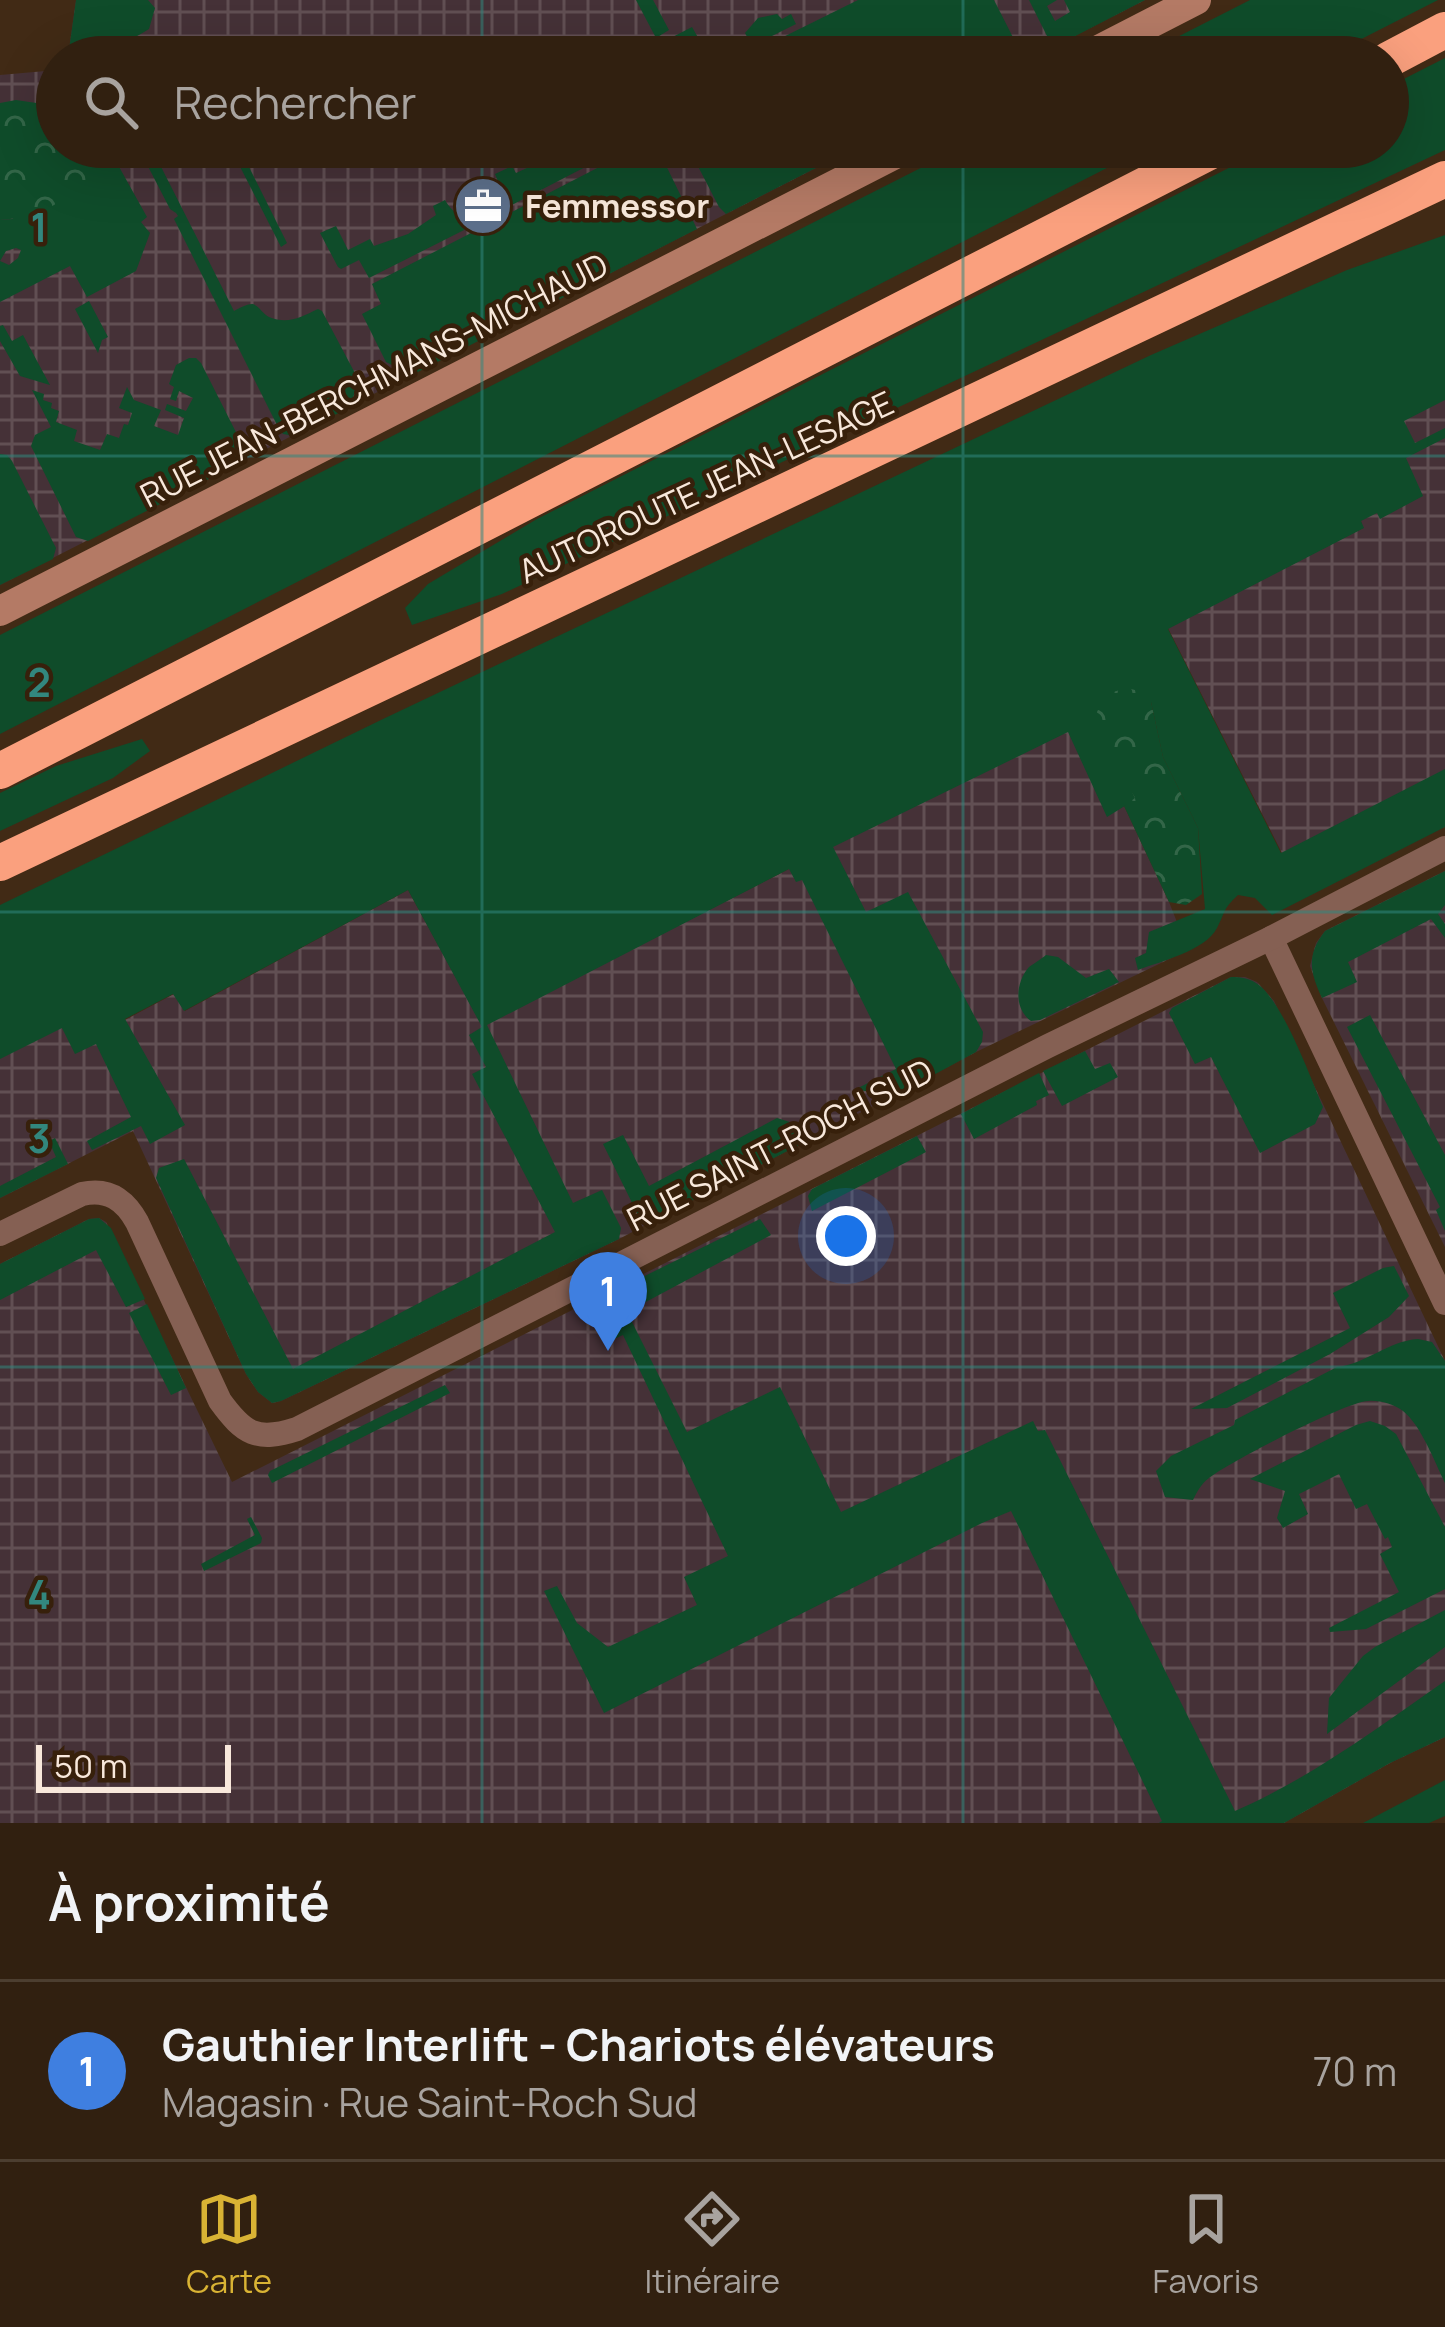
<!DOCTYPE html>
<html lang="fr">
<meta charset="utf-8">
<style>
:root{--surface:#312010;--page:#392819;--text:#f1f3f6;--muted:#a8a39f;--line:#4c3e30;--accent:#d9b334}
body{margin:0;font-family:Manrope,sans-serif;background:var(--page);color:var(--text)}
.scale{position:absolute;left:36px;bottom:30px;width:195px;box-sizing:border-box;padding-left:12px;border:6px solid #f8e8db;border-top:0;font-size:33px;line-height:42px;white-space:nowrap;color:#f8e8db;-webkit-text-stroke:9px #37200b;paint-order:stroke}
.you{position:absolute;left:846px;top:1236px;width:42px;height:42px;margin:-30px;border:9px solid #fff;border-radius:50%;background:#1a73e8;box-shadow:0 0 0 18px #1a73e833}
.badge{display:grid;place-items:center;width:78px;height:78px;border-radius:50%;background:var(--accent);color:#fff;font-size:39px;font-weight:700}
.pin{position:absolute;translate:-50% -99px;filter:drop-shadow(0 3px 6px #0008)}
.pin::after{content:'';position:absolute;top:63px;width:42px;height:36px;background:inherit;clip-path:polygon(0 0,100% 0,50% 100%)}
.list{margin:0;padding:0;list-style:none}
h2{display:flex;justify-content:space-between;align-items:center;height:156px;margin:0;padding:0 48px;font-size:51px}
h2 small{font-size:39px;font-weight:400;color:var(--muted)}
.list li{display:grid;grid-template-columns:78px 1fr auto;gap:36px;align-items:center;box-sizing:border-box;height:180px;padding:0 48px;border-top:3px solid var(--line)}
.list b{display:block;font-size:45px;white-space:nowrap}
.list p{margin:0;font-size:39px;white-space:nowrap;color:var(--muted)}
.list em{font-size:39px;font-style:normal;color:var(--muted)}
.icon{flex:none;width:66px;height:66px;fill:none;stroke:currentColor;stroke-width:2;stroke-linecap:round;stroke-linejoin:round}
.map{position:relative;flex:none;width:1445px;height:1823px;overflow:hidden}
.search{position:absolute;background:var(--surface);box-shadow:0 12px 48px #0002;left:36px;right:36px;top:36px;height:132px;display:flex;align-items:center;gap:30px;box-sizing:border-box;padding:0 42px;border-radius:66px;color:var(--muted);font-size:45px}
.sheet{height:336px;background:var(--surface)}
nav{display:flex;justify-content:space-around;align-items:center;box-sizing:border-box;height:168px;border-top:3px solid var(--line);background:var(--surface);font-size:33px;color:var(--muted)}
nav a{display:grid;justify-items:center;gap:6px}
nav .on{color:var(--accent)}
.map>svg:first-child{display:block}
.industrial{fill:url(#industrial-grid)}
.grass{fill:#0f4c2a}
.forest{fill:url(#forest-crowns)}
.lines{fill:none;stroke-linecap:round;stroke-linejoin:round}
.street{stroke:#856053;stroke-width:24}
.secondary{stroke:#b47a65;stroke-width:30}
.highway{stroke:#faa07e;stroke-width:36}
.grid{fill:none;stroke:#32877e;stroke-width:3;stroke-opacity:0.55}
.labels{text-anchor:middle;stroke-width:9;stroke-linejoin:round;paint-order:stroke}
.poi-label{font-size:33px;font-weight:bold;fill:#f8e8db;stroke:#37200b;text-anchor:start}
.street-label{font-size:33px;fill:#f8e8db;stroke:#37200b}
.grid-label{font-size:39px;text-anchor:middle;font-weight:bold;fill:#32877e;stroke:#37200b;stroke-width:9;stroke-linejoin:round;paint-order:stroke}
</style>
<div class="map">
<svg width="1445" height="1823" viewBox="0 0 1445 1823">
<defs>
<pattern id="industrial-grid" width="8" height="8" patternUnits="userSpaceOnUse" patternTransform="scale(3)"><rect width="8" height="8" fill="#453137"/><path d="M0 4h8M4 0v8" fill="none" stroke="#614f53"/></pattern>
<pattern id="forest-crowns" width="20" height="18" patternUnits="userSpaceOnUse" patternTransform="scale(3)"><rect width="20" height="18" fill="#0f4c2a"/><path d="M2 6a3 3 0 1 1 6 0M12 15a3 3 0 1 1 6 0" fill="none" stroke="#336648"/></pattern>
</defs>
<rect width="100%" height="100%" fill="#412a15"/>
<!-- industrial -->
<g class="industrial">
<path d="M76 0H1145L1033 57H68Z"/>
<path d="M57 70V147H857L0 585V75Z"/>
<path d="M1445 394V827L1282 853 1168 628 1363 528 1361 521 1406 458 1396 417Z"/>
<path d="M1054 678 1115 811 1124 806 1169 902 1188 950 976 1052 619 1239 281 1401 272 1403 258 1392 246 1374 133 1131 0 1198V1049L84 1006 125 1020 174 994 185 1011 408 890 479 1020 533 1000 832 847Z"/>
<path d="M1445 871V1247L1322 998 1310 966 1316 943 1325 931Z"/>
<path d="M1231 977H1245L1257 982 1274 1001 1445 1361V1737L1390 1763 1284 1823H0V1264L89 1219 99 1218 106 1222 232 1482Z"/>
</g>
<!-- grass -->
<g class="grass">
<path d="M76 0H148L155 8 149 29C123 45 99 57 68 57Z"/>
<path d="M636 0H653L669 30 656 38Z"/>
<path d="M858 0H994L1023 57H743Z"/>
<path d="M1029 0H1057L1047 6 1055 21 1070 12 1064 0H1145L1058 45 1049 40Z"/>
<path d="M1250 0H1438L1326 57H1138Z"/>
<path d="M777 14 782 19 791 14 796 24 752 46 745 33 758 18Z"/>
<path d="M692 27 704 48 727 41 734 54 728 57H667L659 44Z"/>
<path d="M1445 58V150L502 594 412 625 405 608 428 584 537 519 1270 147H1388V87Z"/>
<path d="M103 147H108L147 217 141 222 150 233 136 271 87 297 70 266 0 302V261L9 265 18 258 21 250 16 248 6 251 0 261V220L12 219 102 161Z"/>
<path d="M138 147H151L234 311C237 309 249 303 253 304 259 306 263 314 269 317 288 325 301 317 318 309L322 311 357 377 352 406 294 436 283 434 279 429 174 219 178 216 176 213 170 209Z"/>
<path d="M230 147H239L287 243 281 247Z"/>
<path d="M573 147H624L506 208 496 204 499 184 495 174 512 166 516 173Z"/>
<path d="M638 147H657L697 229 412 375 386 362 362 314 381 304 372 284Z"/>
<path d="M688 147H857L726 214 719 207Z"/>
<path d="M962 147H1148L0 734V635Z"/>
<path d="M445 200C452 212 459 217 474 218V225L369 278 359 260 341 269 338 267 320 233 336 226 348 250 370 239 374 246 408 234 436 215 433 206Z"/>
<path d="M1445 235V400L1404 421 1415 443 1445 428V438L1406 458 1423 496 1380 519 1377 513 1361 521 1364 528 1168 629 1281 853 1445 769V827L1272 915 1255 898 1238 895C1222 910 1226 911 1217 928 1205 951 1161 961 1138 970L1135 958 1146 953 1149 932 1205 909 1198 828 1163 757 1151 702 1124 775 1136 799 1107 817 1068 732 833 847 866 912 908 892 983 1032 982 1042 976 1052 893 1097 856 1089 896 1069 802 880 796 882 789 869 487 1025 573 1203 602 1190 621 1228 619 1239 281 1401 272 1403 258 1392 246 1374 156 1178 159 1168 184 1159 293 1369 555 1232 472 1074 486 1067 469 1035 482 1027 408 890 184 1011 173 994 125 1019 185 1125 150 1144 141 1126 92 1150 87 1141 131 1117 96 1044 75 1054 62 1028 0 1059V905L383 719 1151 355 1347 270Z"/>
<path d="M89 301 108 337 102 340 98 353 75 309Z"/>
<path d="M3 325 12 341 23 335 50 385 20 376 0 341V326Z"/>
<path d="M189 358H196L201 363 246 452 240 463 88 541 76 537 31 446 35 435 51 427 32 390 44 394 43 400 52 403 51 408 59 411 56 422 77 430 74 441 100 450 107 434 119 438 124 424 128 425 132 413 119 408 127 387 134 400 161 410 154 426 178 435 184 418 165 410 167 404 186 411 193 398 179 391 176 401 170 399 174 387 169 384 176 365Z"/>
<path d="M0 454 7 455 12 461 56 548 53 559 0 585Z"/>
<path d="M142 739 150 751 113 778 0 831V793L56 766Z"/>
<path d="M1445 871V905L1438 914 1445 924V938L1431 919 1348 962 1357 982 1322 998C1310 972 1306 955 1325 931Z"/>
<path d="M1046 955 1058 957 1086 978 1109 969 1119 982 1040 1020 1031 1021C1014 1009 1015 983 1029 967 1031 966 1045 956 1046 955Z"/>
<path d="M1231 977C1241 977 1250 978 1259 985 1284 1005 1310 1076 1323 1107L1315 1124 1260 1153 1211 1057 1195 1064 1169 1013 1172 1008Z"/>
<path d="M1370 1015 1445 1155V1231L1436 1210 1440 1207 1347 1027Z"/>
<path d="M1085 1051 1095 1069 1110 1063 1118 1077 1062 1106 1043 1071Z"/>
<path d="M1039 1073 1049 1095 1036 1101 1037 1105 974 1139 961 1114Z"/>
<path d="M777 1118 806 1127 799 1145 651 1222 640 1219 603 1144 623 1135 649 1186Z"/>
<path d="M917 1136 926 1152 812 1211 808 1196 812 1189Z"/>
<path d="M55 1138 68 1164 0 1198V1186L56 1157 49 1141Z"/>
<path d="M99 1218 111 1228 145 1299 126 1307 96 1250 0 1300V1264L89 1219Z"/>
<path d="M760 1219 771 1235 627 1312 687 1432 780 1387 841 1512 1033 1421 1038 1431 1045 1430 1235 1811C1311 1778 1377 1728 1445 1681V1737L1390 1763 1284 1823H1159L1162 1821 1011 1511 982 1523 604 1713 544 1591 557 1586 577 1623 608 1647 697 1605 684 1577 728 1556 623 1335 605 1343 586 1305Z"/>
<path d="M1394 1266 1409 1296 1389 1317 1330 1354 1227 1408 1191 1409 1350 1328 1333 1293 1383 1268Z"/>
<path d="M147 1304 186 1388 171 1395 129 1313Z"/>
<path d="M1418 1339 1432 1342 1445 1361V1483C1435 1463 1421 1425 1403 1411 1394 1404 1379 1400 1368 1401 1345 1402 1229 1462 1209 1478 1201 1484 1197 1492 1193 1500L1165 1497 1156 1471 1171 1456 1234 1425 1235 1420 1337 1367C1366 1364 1388 1341 1418 1339Z"/>
<path d="M445 1385 450 1393 272 1483 268 1475 270 1471Z"/>
<path d="M1370 1421 1385 1426 1396 1434 1445 1527V1589L1366 1629 1330 1632 1329 1628 1399 1592 1380 1554 1392 1547 1388 1537 1385 1539 1367 1504 1356 1509 1339 1474 1299 1494 1308 1514 1283 1528 1277 1518 1285 1491 1250 1479 1356 1425Z"/>
<path d="M251 1517 262 1538 261 1543 204 1571 201 1564 255 1535 247 1519Z"/>
<path d="M1445 1610V1647L1327 1734 1329 1698 1363 1656 1375 1647Z"/>
<path d="M1445 1780V1816L1429 1823H1363Z"/>
</g>
<!-- forest -->
<g class="forest">
<path d="M16 100 57 106V147H103C102 171 68 198 47 209 34 215 15 219 0 220V103Z"/>
<path d="M1127 688 1139 691 1151 702 1163 757 1198 828 1202 894 1186 905 1169 902 1124 806 1135 798 1103 737 1097 712 1106 694Z"/>
</g>
<g class="lines">
<!-- street -->
<g class="street">
<path d="M1271 938 1445 1303"/>
<path d="M0 1234 82 1194C108 1188 125 1200 137 1222L220 1401C244 1434 257 1442 297 1429L1048 1046 1271 938 1445 848"/>
</g>
<!-- secondary -->
<g class="secondary">
<path d="M1085 57 1196 0"/>
<path d="M0 611 909 147"/>
</g>
<!-- highway -->
<g class="highway">
<path d="M1388 60 1445 30"/>
<path d="M0 771 1219 147"/>
<path d="M0 863 1445 179"/>
</g>
</g>
<!-- grid -->
<path class="grid" d="M482 0V57M963 0V57M482 147V1823M963 147V1823M0 456H1445M0 912H1445M0 1367H1445"/>
<!-- icons -->
<defs>
<g id="office-disc" transform="scale(3)"><circle r="9.5" fill="#5c6f8a" stroke="#37200b"/><path d="M-6-3h4V-5.5h4V-3h4V5H-6ZM-1-4.5V-3h2v-1.5ZM-6 0V1H6V0Z" fill="#fff"/></g>
</defs>
<g fill-rule="evenodd">
<use href="#office-disc" x="483" y="206"/>
</g>
<g class="labels">
<!-- poi labels -->
<g class="poi-label">
<text x="525" y="218">Femmessor</text>
</g>
<!-- street labels -->
<g class="street-label">
<text transform="translate(374 380) rotate(-27)" y="12">RUE JEAN-BERCHMANS-MICHAUD</text>
<text transform="translate(706 487) rotate(-25)" y="12">AUTOROUTE JEAN-LESAGE</text>
<text transform="translate(780 1145) rotate(-27)" y="12">RUE SAINT-ROCH SUD</text>
</g>
</g>
<g class="grid-label">
<text x="39" y="242">1</text>
<text x="39" y="697">2</text>
<text x="39" y="1153">3</text>
<text x="39" y="1609">4</text>
</g>
</svg>
<div class="scale">50 m</div>
<div class="you"></div>
<div class="pin badge" style="left:608px;top:1351px;background:#3f7fe0">1</div>
<div class="search"><svg class="icon" aria-label="search" viewBox="0 0 24 24"><circle cx="10" cy="10" r="6"/><path d="M15 15l6 6"/></svg>Rechercher</div>
</div>
<section class="sheet">
<h2>À proximité<small></small></h2>
<ul class="list">
<li><span class="badge" style="background:#3f7fe0">1</span><div><b>Gauthier Interlift - Chariots élévateurs</b><p>Magasin · Rue Saint-Roch Sud</p></div><em>70 m</em></li>
</ul>
</section>
<nav>
<a class="on"><svg class="icon" aria-label="map" viewBox="0 0 24 24"><path d="M3 6l6-2 6 2 6-2v14l-6 2-6-2-6 2zM9 4v14M15 6v14"/></svg>Carte</a>
<a><svg class="icon" aria-label="directions" viewBox="0 0 24 24"><path d="M12 3l9 9-9 9-9-9zM9 14v-3h6M13 9l2 2-2 2"/></svg>Itinéraire</a>
<a><svg class="icon" aria-label="saved" viewBox="0 0 24 24"><path d="M7 4h10v16l-5-4-5 4z"/></svg>Favoris</a>
</nav>
